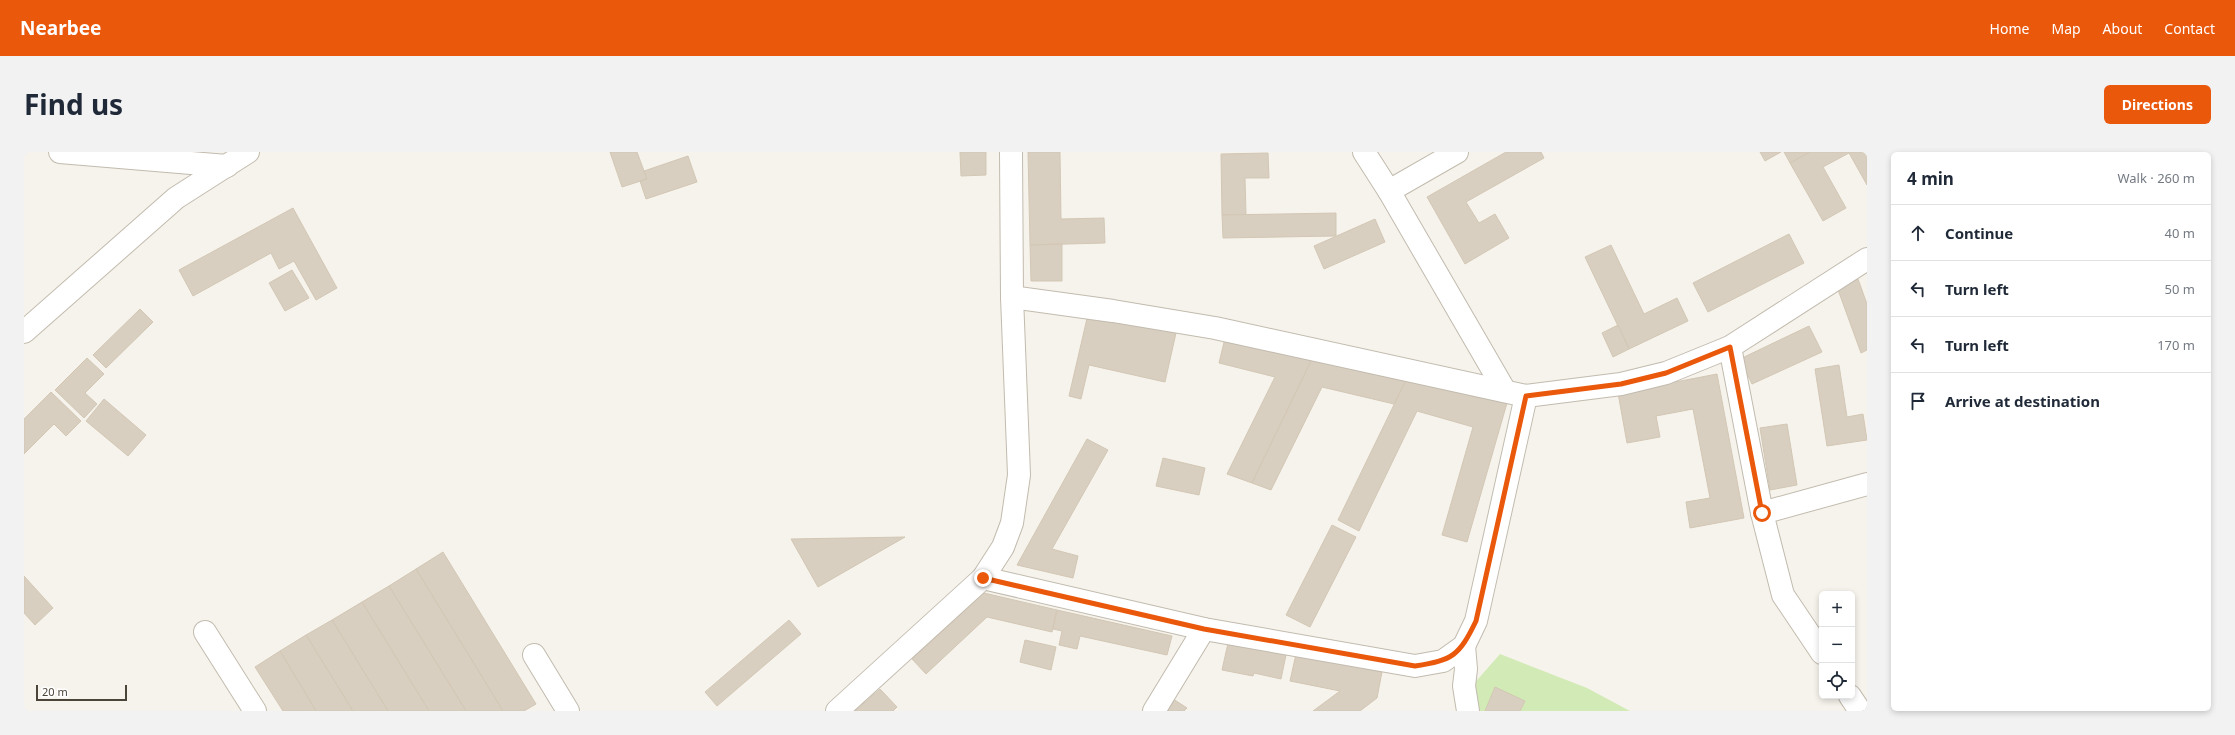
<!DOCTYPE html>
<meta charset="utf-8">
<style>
:root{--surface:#fff;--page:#f2f2f3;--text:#1f2937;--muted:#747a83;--line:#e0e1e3;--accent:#ea580c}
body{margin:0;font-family:"Noto Sans",sans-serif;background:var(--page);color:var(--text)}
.controls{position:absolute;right:12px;bottom:12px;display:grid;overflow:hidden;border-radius:6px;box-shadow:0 2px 6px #0003}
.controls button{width:36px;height:36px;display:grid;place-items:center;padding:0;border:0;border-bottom:1px solid var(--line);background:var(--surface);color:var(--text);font:20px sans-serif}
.scale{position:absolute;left:12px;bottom:10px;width:91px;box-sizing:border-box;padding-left:4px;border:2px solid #4b4439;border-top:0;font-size:11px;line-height:14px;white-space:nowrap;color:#4b4439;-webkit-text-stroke:3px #fff;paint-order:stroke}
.stop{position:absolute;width:12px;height:12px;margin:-9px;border:3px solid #ea580c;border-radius:50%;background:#fff}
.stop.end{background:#ea580c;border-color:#fff;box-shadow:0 1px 4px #0008}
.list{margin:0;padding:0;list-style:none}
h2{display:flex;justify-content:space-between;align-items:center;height:52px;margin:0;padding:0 16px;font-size:17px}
h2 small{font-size:13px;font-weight:400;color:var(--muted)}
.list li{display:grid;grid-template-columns:26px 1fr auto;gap:12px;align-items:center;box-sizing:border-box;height:56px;padding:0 16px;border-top:1px solid var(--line)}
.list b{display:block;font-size:15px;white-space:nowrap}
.list em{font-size:13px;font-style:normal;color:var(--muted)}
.icon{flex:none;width:22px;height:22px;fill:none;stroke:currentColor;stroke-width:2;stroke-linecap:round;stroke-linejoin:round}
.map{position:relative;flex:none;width:1843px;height:559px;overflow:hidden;border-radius:6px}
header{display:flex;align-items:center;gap:24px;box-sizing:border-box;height:56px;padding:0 20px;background:var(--accent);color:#fff}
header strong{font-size:19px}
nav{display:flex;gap:22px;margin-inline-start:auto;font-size:14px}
.intro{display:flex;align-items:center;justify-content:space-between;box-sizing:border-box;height:96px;padding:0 24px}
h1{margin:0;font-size:28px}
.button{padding:10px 18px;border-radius:6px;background:var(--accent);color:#fff;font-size:14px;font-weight:700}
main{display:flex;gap:24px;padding:0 24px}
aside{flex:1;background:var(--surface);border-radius:6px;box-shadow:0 2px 6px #0003}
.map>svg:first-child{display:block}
.green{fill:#d2eab5}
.building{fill:#d8cfc1;stroke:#d3c7b4}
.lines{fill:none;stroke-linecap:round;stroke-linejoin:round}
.minor-casing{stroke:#c2bbae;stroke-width:24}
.minor{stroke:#fff;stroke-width:22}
.route{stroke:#ea580c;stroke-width:5}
</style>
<header>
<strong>Nearbee</strong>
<nav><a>Home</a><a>Map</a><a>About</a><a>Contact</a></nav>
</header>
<div class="intro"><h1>Find us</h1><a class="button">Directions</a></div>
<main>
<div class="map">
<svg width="1843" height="559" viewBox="0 0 1843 559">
<rect width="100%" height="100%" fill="#f6f3ec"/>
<!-- green -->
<path class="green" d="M1476 502 1563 536 1606 559H1436L1447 535Z"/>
<!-- building -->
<g class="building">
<path d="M586 0H613L623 27 598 35Z"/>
<path d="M936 0H962V23L937 24Z"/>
<path d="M1004 0H1036L1037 67 1080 66 1081 91 1006 93Z"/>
<path d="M1482 0H1517L1520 6 1442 50 1455 71 1471 62 1485 86 1441 112 1403 45Z"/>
<path d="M1736 0H1757L1741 9Z"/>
<path d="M1760 0H1786L1766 11Z"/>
<path d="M1786 0H1843V33L1825 1 1799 15 1822 56 1799 69 1766 11Z"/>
<path d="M1244 1 1245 26H1221L1222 63H1198L1197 2Z"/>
<path d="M664 4 673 30 622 47 616 29 623 27 620 19Z"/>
<path d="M269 56 313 136 292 148 270 109 255 117 247 101 169 144 155 118Z"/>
<path d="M1312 61V84L1199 86 1198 63Z"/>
<path d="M1351 67 1361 90 1300 117 1290 94Z"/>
<path d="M1765 82 1780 111 1684 160 1669 131Z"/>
<path d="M1038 92V129H1007L1006 93Z"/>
<path d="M1587 93 1620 162 1653 146 1664 169 1605 197 1561 105Z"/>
<path d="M268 118 285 146 261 159 245 131Z"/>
<path d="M1834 127 1843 152V198L1837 201 1813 135Z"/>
<path d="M116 157 129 170 82 216 69 203Z"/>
<path d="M1064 162 1152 181 1141 230 1065 213 1057 247 1045 244Z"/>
<path d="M1594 173 1605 197 1589 205 1578 181Z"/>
<path d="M1785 174 1798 200 1728 232 1716 207Z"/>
<path d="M1202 182 1289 205 1228 331 1203 322 1251 225 1195 211Z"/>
<path d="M1289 205 1382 229 1370 252 1298 235 1247 338 1228 331Z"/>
<path d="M63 206 80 222 61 241 73 252 60 266 31 238Z"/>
<path d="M1815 213 1823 265 1839 262 1843 288 1803 294 1791 217Z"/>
<path d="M1693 222 1720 366 1666 376 1662 350 1686 346 1669 257 1632 264 1636 285 1603 291 1594 241Z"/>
<path d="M1383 226 1483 251 1443 390 1418 383 1449 275 1393 259 1335 379 1314 368Z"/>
<path d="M27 240 57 269 42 284 30 272 0 302V267Z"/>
<path d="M80 247 122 283 104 304 62 269Z"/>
<path d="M1763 272 1773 333 1746 338 1736 276Z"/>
<path d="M1063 287 1084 298 1028 397 1054 404 1049 426 993 413Z"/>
<path d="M1139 306 1181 316 1175 343 1132 334Z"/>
<path d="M1308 373 1332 385 1286 475 1262 463Z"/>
<path d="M881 385 794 435 767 387Z"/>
<path d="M419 400 512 552 500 559H479L392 417Z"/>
<path d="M392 417 479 559H442L365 434Z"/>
<path d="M0 424 29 456 11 473 0 461Z"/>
<path d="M365 434 442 559H405L338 450Z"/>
<path d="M960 441 1033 458 1028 480 963 465 902 522 888 507Z"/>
<path d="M338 450 405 559H364L308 468Z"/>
<path d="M1033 458 1148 484 1143 503 1056 484 1053 497 1035 493 1038 479 1029 477Z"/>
<path d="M308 468 364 559H329L282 483Z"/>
<path d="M765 468 777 482 693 554 681 540Z"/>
<path d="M282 483 329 559H292L256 499Z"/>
<path d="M1001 488 1032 495 1027 518 996 510Z"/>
<path d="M1204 491 1262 503 1257 527 1230 521 1229 524 1198 518Z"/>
<path d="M256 499 292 559H259L231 515Z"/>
<path d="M1272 502 1358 520 1353 546 1336 559H1289L1316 539 1266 529Z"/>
<path d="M1471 535 1501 549 1496 559H1461Z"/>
<path d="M856 537 873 555 869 559H831Z"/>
<path d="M1146 545 1163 556 1160 559H1137Z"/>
</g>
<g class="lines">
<!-- minor casing -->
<g class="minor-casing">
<g id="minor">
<path d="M36 0 203 14"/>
<path d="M1340 0 1365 39 1481 239"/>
<path d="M1365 39 1433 0"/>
<path d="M988 145 1089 159 1191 176 1502 244 1597 232 1642 221 1706 195 1843 107"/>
<path d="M0 180 152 46 224 0"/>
<path d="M1706 195 1738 361 1759 443 1798 501"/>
<path d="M1738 361 1843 332"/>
<path d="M959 426 1180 477 1391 514 1419 509 1440 494 1452 469 1502 244"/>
<path d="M181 480 231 559"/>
<path d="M1440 494 1442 517 1440 534 1444 559"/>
<path d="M510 503 544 559"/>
<path d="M1826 544 1836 559"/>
<path d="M813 559 959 426 979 395 988 371 995 323 988 145 987 0"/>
<path d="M1130 559 1180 477"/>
</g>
</g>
<!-- minor -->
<use href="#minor" class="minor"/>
</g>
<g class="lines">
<!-- route -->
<path class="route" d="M959 426 1180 477 1391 514C1429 508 1435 504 1452 469L1502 244 1597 232 1642 221 1706 195 1738 361"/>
</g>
</svg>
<div class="controls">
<button>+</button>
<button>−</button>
<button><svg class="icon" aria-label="locate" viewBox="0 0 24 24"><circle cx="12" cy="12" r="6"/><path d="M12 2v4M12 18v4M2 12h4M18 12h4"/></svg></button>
</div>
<div class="scale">20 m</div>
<div class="stop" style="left:1738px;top:361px"></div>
<div class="stop end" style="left:959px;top:426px"></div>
</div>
<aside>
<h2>4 min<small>Walk · 260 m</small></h2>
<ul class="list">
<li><svg class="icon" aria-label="ahead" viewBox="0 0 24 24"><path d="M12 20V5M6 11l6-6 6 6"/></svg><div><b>Continue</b></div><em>40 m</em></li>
<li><svg class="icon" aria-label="left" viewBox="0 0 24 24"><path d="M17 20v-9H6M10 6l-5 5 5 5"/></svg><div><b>Turn left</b></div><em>50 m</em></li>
<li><svg class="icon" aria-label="left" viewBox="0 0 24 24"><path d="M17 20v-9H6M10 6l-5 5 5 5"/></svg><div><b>Turn left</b></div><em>170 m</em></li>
<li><svg class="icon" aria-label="arrive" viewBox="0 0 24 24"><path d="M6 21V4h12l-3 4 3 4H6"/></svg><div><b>Arrive at destination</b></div></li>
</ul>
</aside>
</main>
